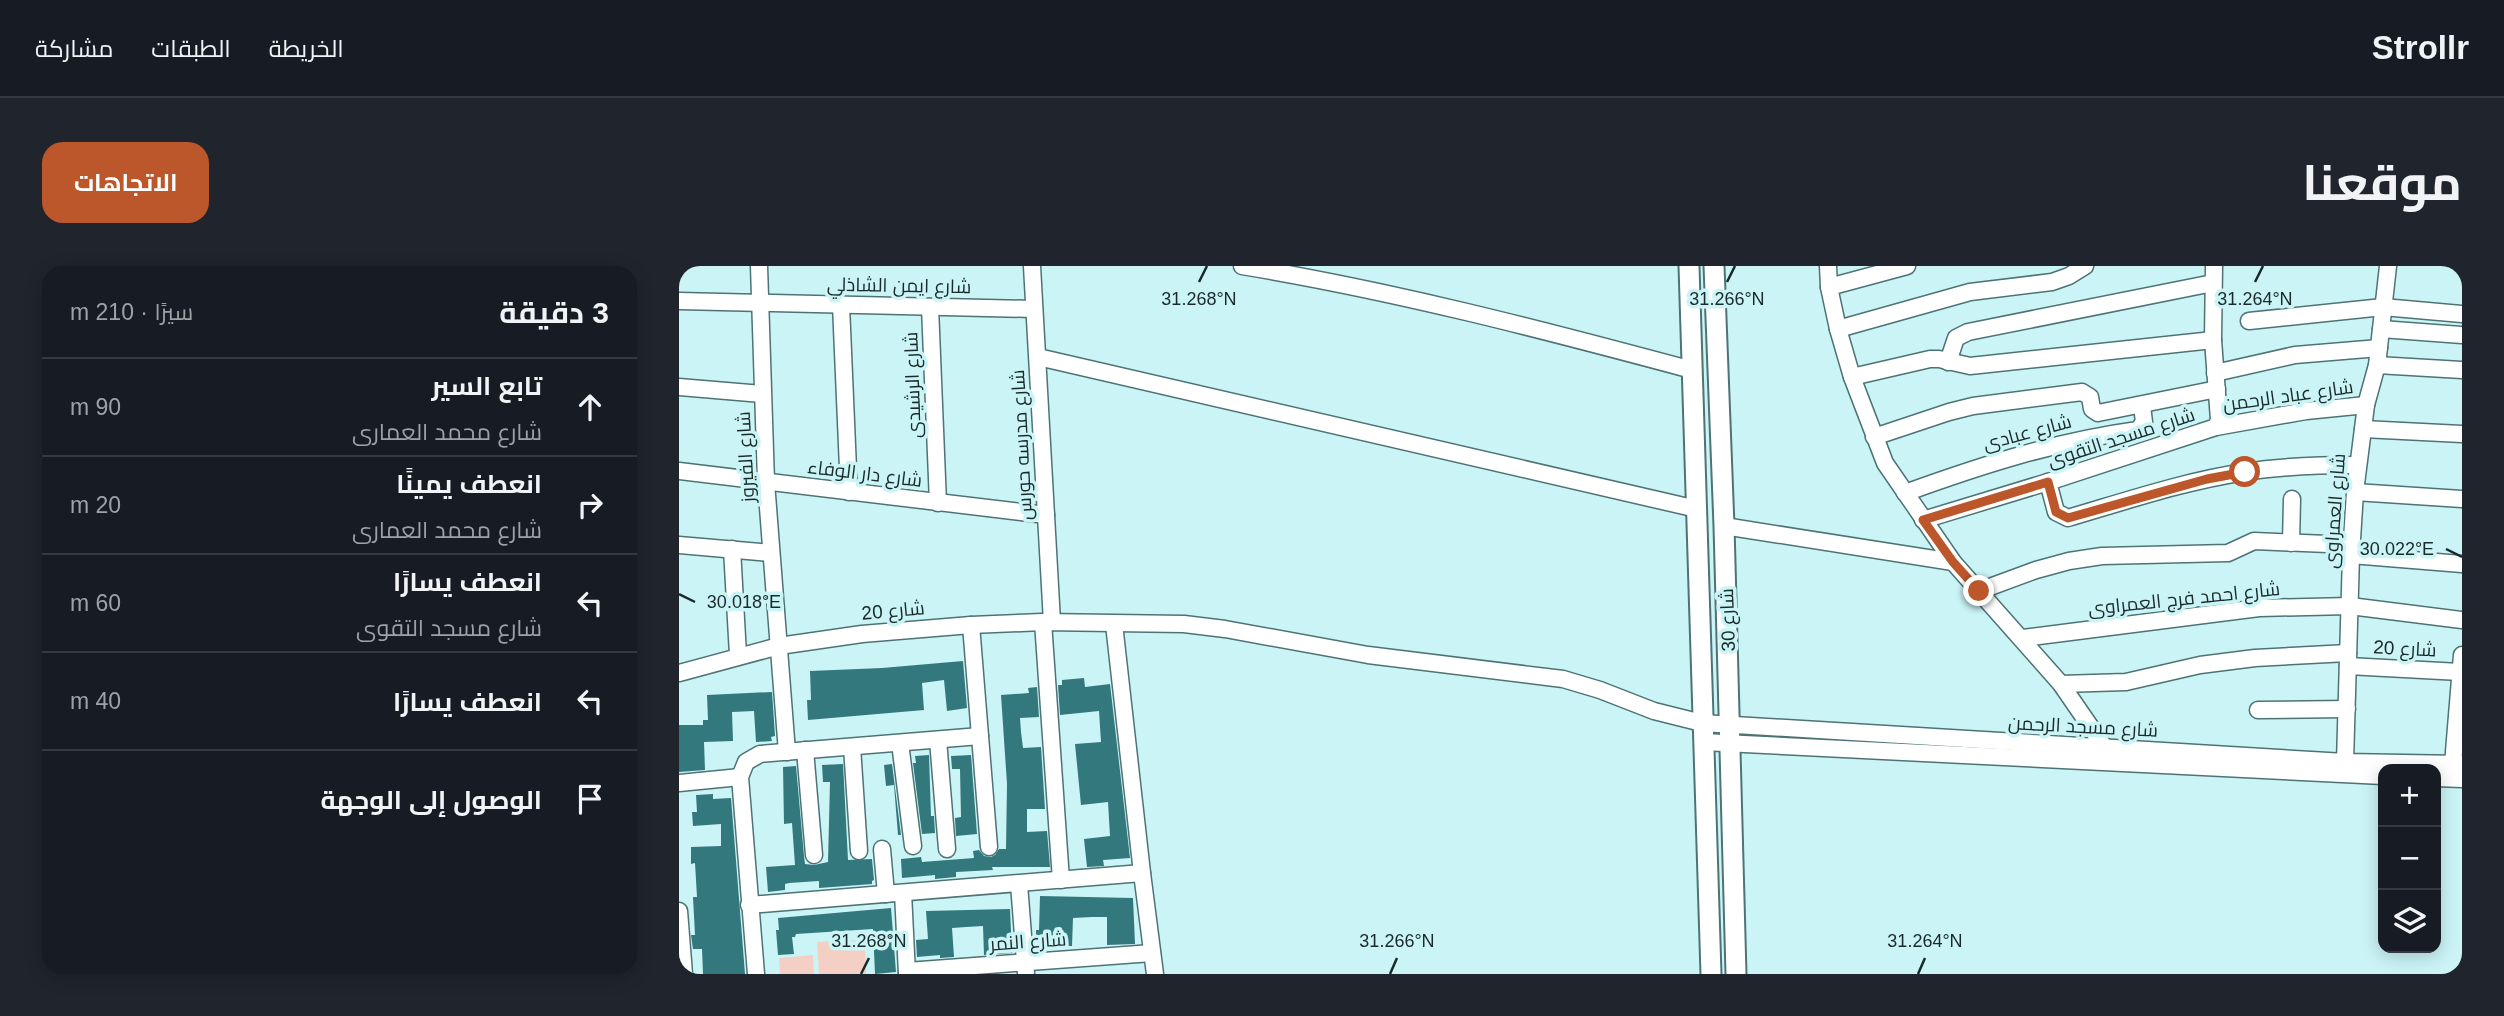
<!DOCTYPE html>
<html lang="ar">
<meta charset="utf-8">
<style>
:root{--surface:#171b24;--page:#20242c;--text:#f1f3f6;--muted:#9ea1a6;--line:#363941;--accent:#bc562b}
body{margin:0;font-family:Helvetica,Cairo,sans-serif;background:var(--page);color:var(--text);direction:rtl}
.controls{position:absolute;right:21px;bottom:21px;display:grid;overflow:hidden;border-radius:14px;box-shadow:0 4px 18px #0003}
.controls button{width:63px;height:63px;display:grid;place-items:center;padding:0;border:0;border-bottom:2px solid var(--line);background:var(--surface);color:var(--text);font:35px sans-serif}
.stop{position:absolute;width:21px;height:21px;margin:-16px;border:5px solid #bc562b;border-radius:50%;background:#fff}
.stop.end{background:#bc562b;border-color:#fff;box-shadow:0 2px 7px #0008}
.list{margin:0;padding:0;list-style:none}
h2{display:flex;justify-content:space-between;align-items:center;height:91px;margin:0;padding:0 28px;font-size:30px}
h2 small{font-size:23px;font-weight:400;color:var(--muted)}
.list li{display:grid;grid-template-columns:46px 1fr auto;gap:21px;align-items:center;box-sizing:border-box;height:98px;padding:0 28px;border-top:2px solid var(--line)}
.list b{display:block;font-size:26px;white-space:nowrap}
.list p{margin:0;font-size:23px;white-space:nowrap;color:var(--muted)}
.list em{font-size:23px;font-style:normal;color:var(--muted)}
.icon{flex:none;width:38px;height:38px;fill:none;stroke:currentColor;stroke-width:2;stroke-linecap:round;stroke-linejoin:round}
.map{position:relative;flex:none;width:1783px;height:708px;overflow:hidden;direction:ltr;border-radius:21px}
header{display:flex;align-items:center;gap:42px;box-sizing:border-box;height:98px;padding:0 35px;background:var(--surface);border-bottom:2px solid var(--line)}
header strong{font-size:33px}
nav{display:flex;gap:38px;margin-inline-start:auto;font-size:24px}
.intro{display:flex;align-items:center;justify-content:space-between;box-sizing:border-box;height:168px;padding:0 42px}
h1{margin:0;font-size:49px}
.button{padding:18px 32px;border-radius:21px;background:var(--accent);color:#fff;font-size:24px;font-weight:700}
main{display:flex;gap:42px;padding:0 42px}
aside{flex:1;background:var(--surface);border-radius:21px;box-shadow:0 4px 18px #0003}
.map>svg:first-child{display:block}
.green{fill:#f3d0c3}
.building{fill:#33787c}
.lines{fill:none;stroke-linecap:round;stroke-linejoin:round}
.minor-casing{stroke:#4d7375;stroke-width:19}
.tertiary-casing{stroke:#4d7375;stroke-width:23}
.minor{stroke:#fff;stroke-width:16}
.tertiary{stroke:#fff;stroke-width:19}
.route{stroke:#bc562b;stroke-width:9}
.ticks{fill:none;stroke:#1a2a2b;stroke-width:2.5}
.labels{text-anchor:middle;stroke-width:7;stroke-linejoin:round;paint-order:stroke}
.street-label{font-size:19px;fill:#1a2a2b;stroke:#cbf4f7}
.ticks-label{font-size:18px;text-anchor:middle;fill:#1a2a2b;stroke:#cbf4f7;stroke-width:7;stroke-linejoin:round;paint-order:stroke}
</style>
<header>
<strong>Strollr</strong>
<nav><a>الخريطة</a><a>الطبقات</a><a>مشاركة</a></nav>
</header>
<div class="intro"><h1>موقعنا</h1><a class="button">الاتجاهات</a></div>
<main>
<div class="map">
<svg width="1783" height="708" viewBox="0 0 1783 708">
<rect width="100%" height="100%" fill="#cbf4f7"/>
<!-- green -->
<g class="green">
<path d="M186 674 187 708H140L138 676Z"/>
<path d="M134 689 135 708H101L100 692Z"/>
</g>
<!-- building -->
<g class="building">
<path d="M284 395 288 442 268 445 265 414 243 417 245 444 129 454 128 434H132L131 405 203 402Z"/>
<path d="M405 412 406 421 431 418 451 592 424 594 425 600 408 601 405 573 431 570 429 536 402 539 396 478 422 476 420 445 381 449 379 419H383V414Z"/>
<path d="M358 421 360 451 341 452 342 466 344 482 362 481 366 543H348V566L368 565 371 601H313L314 604 277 606V611L256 613V609L223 612 222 593 242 591 243 596 295 592 294 585 300 584 305 590 312 591 316 589 320 583H327L328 518 322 429 350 427 349 422Z"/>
<path d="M93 426 96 470 92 471 93 475 77 476 75 445 53 446 54 475 25 476 26 504 0 506V459H24V454H29L28 429Z"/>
<path d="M250 489 252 550H255L256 567 243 568 234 497H237L236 490Z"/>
<path d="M292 489 298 568 277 570 276 552 282 551 281 503H273L272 490Z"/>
<path d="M164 498 169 594 193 593 195 614 193 615V618L140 622V615L110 617 106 618V624L89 626 87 601 116 599 113 557 105 558 104 501 117 500 125 590 126 598 135 599 149 596 151 516H144L143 499Z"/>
<path d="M213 498 222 569H219L215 519 207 520 205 499Z"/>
<path d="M34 528V533L52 532 66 708H24L23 683H14L12 669H16L14 631H18L16 597 12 598V581L42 580V558L14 560 13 546H18L17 529Z"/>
<path d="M361 630 454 632 456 678 428 679V651H413L394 652 393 680H357V664H360Z"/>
<path d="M212 642 217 706 196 708 194 663 117 668 116 671H113L115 688 99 689 97 664H100L99 652Z"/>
<path d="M331 643 333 687 305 689 304 660 287 661 273 662 275 691 261 692V689L238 691 237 674 249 673 247 645Z"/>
</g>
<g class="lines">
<!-- minor casing -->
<g class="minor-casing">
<g id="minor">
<path d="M80 0 87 216 108 486"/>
<path d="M353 0 373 356"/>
<path d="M563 0C715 25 864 64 1013 104"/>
<path d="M1149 0 1150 21 1159 63 1173 111 1206 197 1274 296 1382 418 1426 482"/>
<path d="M1150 21 1228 0"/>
<path d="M0 35 355 43"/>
<path d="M162 39 170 226"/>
<path d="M251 41 259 237"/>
<path d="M1570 55 1704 41 1783 48"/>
<path d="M1159 63 1291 26 1373 16 1390 10 1406 0"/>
<path d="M1702 63 1783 69"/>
<path d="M359 91 1018 243"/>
<path d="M1269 96 1277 72 1289 66 1534 17"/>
<path d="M1698 99 1783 104"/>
<path d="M1536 107 1616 89 1700 82"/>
<path d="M1173 111 1251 93H1260L1291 100 1534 74"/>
<path d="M0 121 83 128"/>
<path d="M1537 161 1627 145 1687 139"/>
<path d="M1684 163 1783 168"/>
<path d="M1195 171 1270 146 1294 140 1403 126 1411 131 1413 143 1419 147 1538 123"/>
<path d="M0 205 367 249"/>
<path d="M1369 216 1377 246 1389 252C1447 235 1506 215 1566 206 1603 200 1641 199 1679 199"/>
<path d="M1676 226 1783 233"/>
<path d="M1226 227C1303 199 1378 175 1459 164L1465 156 1463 140"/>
<path d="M1244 254 1369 216 1537 161 1540 154 1534 74 1535 0"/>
<path d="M1045 260 1274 296"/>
<path d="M1612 277 1613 233"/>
<path d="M0 279 92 287"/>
<path d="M53 283 59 389"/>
<path d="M1672 289 1783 298"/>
<path d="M1300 325 1357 304 1390 295 1423 290 1549 287 1575 275 1672 279"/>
<path d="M364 356 382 614"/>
<path d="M435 358 463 607 476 708"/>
<path d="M292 359 310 581"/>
<path d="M1344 372 1580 342 1671 340 1783 354"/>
<path d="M1669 400 1781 406"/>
<path d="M0 407 100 380 183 368 292 359 364 356 505 358 546 363 689 389 884 413 921 424 975 445 1023 457 1666 496 1783 498"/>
<path d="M1382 418 1447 416 1521 399 1576 392 1669 387"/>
<path d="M1579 444 1668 443"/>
<path d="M259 474 268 583"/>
<path d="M1024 476 1704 510"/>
<path d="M221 477 234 580"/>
<path d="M173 481 180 585"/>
<path d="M126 484 135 589"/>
<path d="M1666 496 1672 289 1676 226 1687 139 1698 99 1709 0"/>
<path d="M1774 498 1783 389"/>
<path d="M1757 512 1783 513"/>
<path d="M0 517 61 511"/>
<path d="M203 583 207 628"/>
<path d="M340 618 347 708"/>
<path d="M224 627 228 708"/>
<path d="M70 639 463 607"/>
<path d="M0 645 5 708"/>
<path d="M228 705 473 687"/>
<path d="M77 708 61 511 67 496 81 488 301 470"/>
</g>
</g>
<!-- tertiary casing -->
<g class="tertiary-casing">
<g id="tertiary">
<path d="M1010 0 1032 708"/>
<path d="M1035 0 1045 260 1057 708"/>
</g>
</g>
<!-- minor -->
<use href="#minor" class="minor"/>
<!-- tertiary -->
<use href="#tertiary" class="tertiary"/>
</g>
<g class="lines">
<!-- route -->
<path class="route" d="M1300 325 1274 296 1244 254 1369 216 1377 246 1389 252 1528 213 1566 206"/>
</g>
<!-- ticks -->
<path class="ticks" d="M520 16 528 0M1048 16 1056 0M1576 16 1584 0M1767 283 1783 291M0 328 16 336M182 708 190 692M711 708 718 692M1239 708 1246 692"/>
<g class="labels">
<!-- street labels -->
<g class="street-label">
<text transform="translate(220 19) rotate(1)" y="7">شارع ايمن الشاذلي</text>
<text transform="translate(233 119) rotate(-92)" y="7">شارع الرشيدى</text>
<text transform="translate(1609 129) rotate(-8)" y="7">شارع عباد الرحمن</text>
<text transform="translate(1348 166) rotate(-15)" y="7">شارع عبادى</text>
<text transform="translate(1442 171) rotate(-18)" y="7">شارع مسجد التقوى</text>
<text transform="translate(342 179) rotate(-93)" y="7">شارع مدرسه حورس</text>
<text transform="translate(66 191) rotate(-93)" y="7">شارع الفيروز</text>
<text transform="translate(186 207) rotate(7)" y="7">شارع دار الوفاء</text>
<text transform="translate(1655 245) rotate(-86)" y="7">شارع العمراوى</text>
<text transform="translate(1505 332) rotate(-6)" y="7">شارع احمد فرج العمراوى</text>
<text transform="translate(214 344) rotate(-5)" y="7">شارع 20</text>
<text transform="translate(1048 354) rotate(-92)" y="7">شارع 30</text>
<text transform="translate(1726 382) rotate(3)" y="7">شارع 20</text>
<text transform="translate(1404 460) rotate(3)" y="7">شارع مسجد الرحمن</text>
<text transform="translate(349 675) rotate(-4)" y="7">شارع النمر</text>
</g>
</g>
<g class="ticks-label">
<text x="520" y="39">31.268°N</text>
<text x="1048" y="39">31.266°N</text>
<text x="1576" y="39">31.264°N</text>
<text x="1718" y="289">30.022°E</text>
<text x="65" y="342">30.018°E</text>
<text x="190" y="681">31.268°N</text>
<text x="718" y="681">31.266°N</text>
<text x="1246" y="681">31.264°N</text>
</g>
</svg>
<div class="controls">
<button>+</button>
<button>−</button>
<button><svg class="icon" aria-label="layers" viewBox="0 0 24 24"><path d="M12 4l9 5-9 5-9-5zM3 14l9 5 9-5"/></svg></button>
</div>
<div class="stop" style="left:1566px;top:206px"></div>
<div class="stop end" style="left:1300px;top:325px"></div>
</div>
<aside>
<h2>3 دقيقة<small>سيرًا · 210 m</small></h2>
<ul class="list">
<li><svg class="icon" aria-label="ahead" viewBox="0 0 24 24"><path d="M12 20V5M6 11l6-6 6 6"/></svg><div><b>تابع السير</b><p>شارع محمد العمارى</p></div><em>90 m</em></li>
<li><svg class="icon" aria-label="right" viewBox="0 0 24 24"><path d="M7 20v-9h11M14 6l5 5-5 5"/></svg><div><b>انعطف يمينًا</b><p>شارع محمد العمارى</p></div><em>20 m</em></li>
<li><svg class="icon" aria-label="left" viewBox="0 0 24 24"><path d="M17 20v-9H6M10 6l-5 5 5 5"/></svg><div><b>انعطف يسارًا</b><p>شارع مسجد التقوى</p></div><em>60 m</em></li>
<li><svg class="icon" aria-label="left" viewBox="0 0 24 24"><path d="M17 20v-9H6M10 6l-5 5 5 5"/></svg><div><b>انعطف يسارًا</b></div><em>40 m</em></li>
<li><svg class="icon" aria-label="arrive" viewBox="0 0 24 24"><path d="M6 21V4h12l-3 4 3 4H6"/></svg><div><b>الوصول إلى الوجهة</b></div></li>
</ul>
</aside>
</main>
